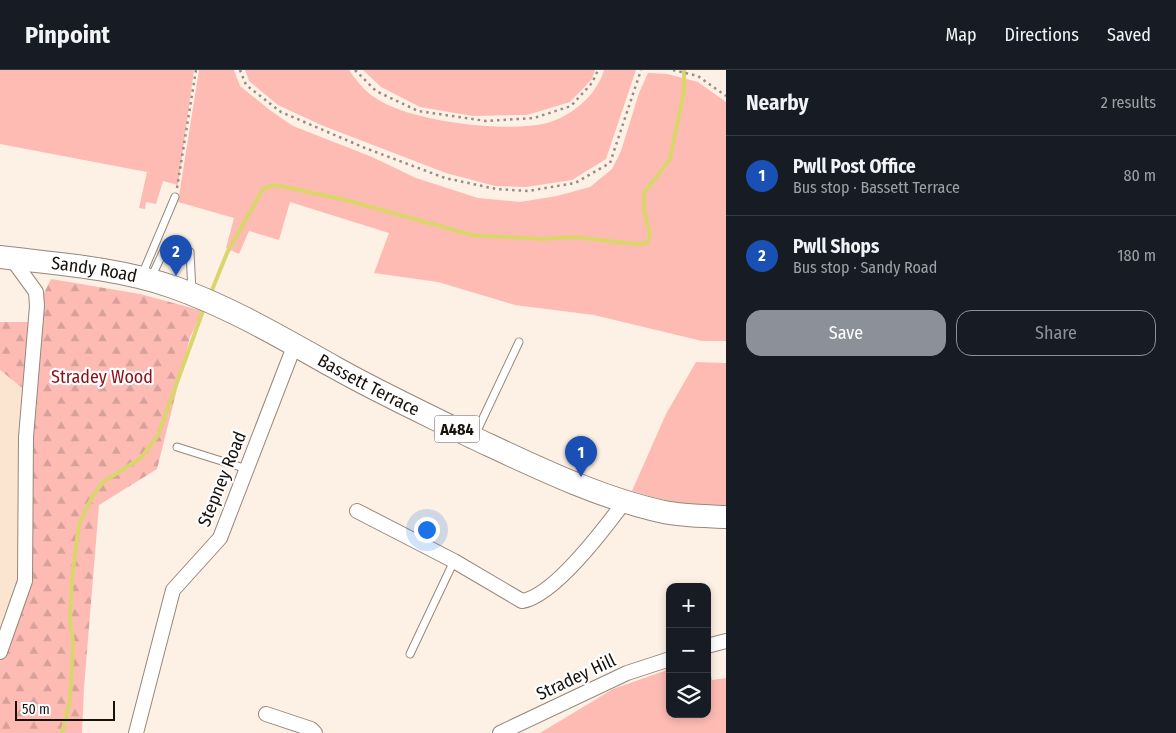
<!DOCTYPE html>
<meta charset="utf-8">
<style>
:root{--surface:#171b24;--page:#242831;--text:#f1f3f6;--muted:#9ea1a6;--line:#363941;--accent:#8c9099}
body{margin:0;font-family:"Fira Sans Condensed",sans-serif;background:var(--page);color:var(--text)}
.controls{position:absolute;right:15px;bottom:15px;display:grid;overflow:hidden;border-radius:10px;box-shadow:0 2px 8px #0003}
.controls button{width:45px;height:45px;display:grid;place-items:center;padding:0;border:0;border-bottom:1px solid var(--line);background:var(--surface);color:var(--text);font:25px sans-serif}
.scale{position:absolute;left:15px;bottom:12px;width:100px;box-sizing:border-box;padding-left:5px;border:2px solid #18120d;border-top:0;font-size:14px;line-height:18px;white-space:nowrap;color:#18120d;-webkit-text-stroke:4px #fff;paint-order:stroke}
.you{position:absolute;left:426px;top:459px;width:18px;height:18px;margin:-12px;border:4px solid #fff;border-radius:50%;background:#1a73e8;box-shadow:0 0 0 8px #1a73e833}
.badge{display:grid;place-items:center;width:32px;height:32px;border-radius:50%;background:var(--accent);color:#fff;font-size:16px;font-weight:700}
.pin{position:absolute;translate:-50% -41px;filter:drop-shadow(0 1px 2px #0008)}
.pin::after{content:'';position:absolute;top:26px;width:18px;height:15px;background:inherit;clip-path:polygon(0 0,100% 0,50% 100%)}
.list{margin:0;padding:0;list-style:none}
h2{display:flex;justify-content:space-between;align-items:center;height:65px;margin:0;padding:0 20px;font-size:21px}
h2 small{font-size:16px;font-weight:400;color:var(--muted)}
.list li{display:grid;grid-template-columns:32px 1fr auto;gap:15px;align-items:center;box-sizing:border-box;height:80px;padding:0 20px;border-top:1px solid var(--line)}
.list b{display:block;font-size:19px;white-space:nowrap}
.list p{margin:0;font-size:16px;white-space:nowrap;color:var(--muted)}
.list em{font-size:16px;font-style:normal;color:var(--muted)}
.actions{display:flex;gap:10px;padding:15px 20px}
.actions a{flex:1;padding:11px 0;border:1px solid var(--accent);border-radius:15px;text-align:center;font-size:18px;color:var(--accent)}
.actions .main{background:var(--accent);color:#fff}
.icon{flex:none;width:28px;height:28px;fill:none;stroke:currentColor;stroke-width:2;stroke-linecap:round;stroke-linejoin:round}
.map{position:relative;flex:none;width:726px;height:663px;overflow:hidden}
header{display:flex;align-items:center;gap:30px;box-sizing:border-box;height:70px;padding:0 25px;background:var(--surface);border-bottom:1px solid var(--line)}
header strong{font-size:24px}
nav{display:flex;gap:28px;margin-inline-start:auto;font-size:18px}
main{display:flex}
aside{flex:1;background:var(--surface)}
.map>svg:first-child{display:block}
.built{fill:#fce5d0}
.grass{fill:#fdbbb4}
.forest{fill:url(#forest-firs)}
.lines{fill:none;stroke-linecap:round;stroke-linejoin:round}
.stream{stroke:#dbd66c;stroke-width:4}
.service-casing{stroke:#96887a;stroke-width:9}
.minor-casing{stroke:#96887a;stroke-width:16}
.primary-casing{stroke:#96887a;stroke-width:24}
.path{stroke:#968d84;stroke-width:2.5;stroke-dasharray:2.5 4;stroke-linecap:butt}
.service{stroke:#fff;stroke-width:7}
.minor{stroke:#fff;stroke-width:14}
.primary{stroke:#fff;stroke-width:22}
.labels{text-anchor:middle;stroke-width:4.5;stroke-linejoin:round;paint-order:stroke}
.shield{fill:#fff;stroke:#5d5956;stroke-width:1}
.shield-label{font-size:16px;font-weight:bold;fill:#18120d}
.street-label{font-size:18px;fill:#18120d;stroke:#fff}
.park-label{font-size:18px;fill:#8d0e16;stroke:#fff}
</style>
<header>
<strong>Pinpoint</strong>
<nav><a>Map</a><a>Directions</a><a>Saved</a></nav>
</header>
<main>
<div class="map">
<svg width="726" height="663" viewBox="0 0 726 663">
<defs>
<pattern id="forest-firs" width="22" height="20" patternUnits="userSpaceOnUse" patternTransform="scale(1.25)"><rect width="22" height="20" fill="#fdbbb4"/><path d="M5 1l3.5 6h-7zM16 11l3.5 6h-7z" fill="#d8a09a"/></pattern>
</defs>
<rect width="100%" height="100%" fill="#fdf0e4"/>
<!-- built -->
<path class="built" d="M0 300 26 321 21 496 17 523 0 571Z"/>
<!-- grass -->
<g class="grass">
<path d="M0 0H194L178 115 163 111 156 134 146 132 145 139 139 138 147 102 0 74Z"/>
<path d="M199 0H234L240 16 271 41 293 56 372 87 416 108 478 128 520 132 557 126 590 117 612 99 621 81 639 23 648 3 667 4 698 12 726 32V271H702L594 245 515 235 438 212 374 203 389 163 290 132 279 170 249 161 239 184 226 178 234 148 178 132Z"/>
<path d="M245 0H349C358 13 367 24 382 32 418 52 507 63 547 53 572 46 597 25 604 0H636L606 89 572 110 526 117 495 116 446 103 321 55 278 35 249 11Z"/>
<path d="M363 0H595L592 9 570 32 527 45 473 46 420 37 381 17Z"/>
<path d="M696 292 726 293V436C692 437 664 431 632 421L666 344Z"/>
<path d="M707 589 712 610 726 608V663H540L613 619 670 599V644H707Z"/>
</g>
<!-- forest -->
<path class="forest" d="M51 209 140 224 203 241 190 267 157 399 99 435 84 618 82 663H0V571L12 542 21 496 26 321 0 300V252H30Z"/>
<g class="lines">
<!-- stream -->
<g class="stream">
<path d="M210 225 227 183 263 119 275 115 346 130 472 165 542 169 575 167 634 174 647 173 650 164 644 140V123L670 89 684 21V0"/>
<path d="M62 663 70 631 73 573 70 550 72 508 79 454 92 427 103 412 141 388 158 365 204 238"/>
</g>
<!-- service casing -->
<g class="service-casing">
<g id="service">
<path d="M142 205 175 127"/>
<path d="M151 208 165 178 190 182 192 221"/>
<path d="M475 365 519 272"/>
<path d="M177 377 247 399"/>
<path d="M410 584 454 491"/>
</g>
</g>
<!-- minor casing -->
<g class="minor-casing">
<g id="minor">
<path d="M357 441 454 491 522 531C554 526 605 458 625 431"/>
<path d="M707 576 726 571"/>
<path d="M0 582 25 511 26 367 37 236 36 222 12 189"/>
<path d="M266 644 311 659 315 663"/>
<path d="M136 663 173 520 220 468 295 274"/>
<path d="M500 663 627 603 670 589"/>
</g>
</g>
<!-- primary casing -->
<g class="primary-casing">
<g id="primary">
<path id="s1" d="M0 187C57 194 119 198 173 217 230 237 282 268 334 297 380 323 428 345 474 368 534 396 599 428 664 442 683 446 706 446 726 447"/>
</g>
</g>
<!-- path -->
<g class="path">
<path d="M240 0 246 15 281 42 365 78 445 108 496 119 528 121 575 113 610 93 641 0"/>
<path d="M355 0 376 21 418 41 486 51 534 48 571 36 592 13 598 0"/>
<path d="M673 0 698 6 726 26"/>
<path d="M177 118 196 0"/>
</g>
<!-- service -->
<use href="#service" class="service"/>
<!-- minor -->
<use href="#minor" class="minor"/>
<!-- primary -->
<use href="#primary" class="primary"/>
</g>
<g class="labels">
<!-- shield labels -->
<rect class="shield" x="434.5" y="345.5" width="45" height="27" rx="4"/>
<g class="shield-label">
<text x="457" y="365">A484</text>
</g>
<!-- street labels -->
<g class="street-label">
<text dy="6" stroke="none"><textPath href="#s1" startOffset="95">Sandy Road</textPath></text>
<text dy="6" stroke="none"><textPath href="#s1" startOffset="395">Bassett Terrace</textPath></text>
<text transform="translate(222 409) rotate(-68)" y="6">Stepney Road</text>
<text transform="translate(576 607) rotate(-25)" y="6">Stradey Hill</text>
</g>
<!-- park labels -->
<g class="park-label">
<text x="102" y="313">Stradey Wood</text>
</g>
</g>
</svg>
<div class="controls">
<button>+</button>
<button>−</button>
<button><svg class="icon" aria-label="layers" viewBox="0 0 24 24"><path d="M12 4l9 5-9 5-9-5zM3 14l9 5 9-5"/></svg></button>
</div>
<div class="scale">50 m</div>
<div class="you"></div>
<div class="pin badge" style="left:581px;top:407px;background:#1a4fb4">1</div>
<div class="pin badge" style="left:176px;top:206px;background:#1a4fb4">2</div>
</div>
<aside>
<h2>Nearby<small>2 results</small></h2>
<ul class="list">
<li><span class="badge" style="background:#1a4fb4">1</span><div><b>Pwll Post Office</b><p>Bus stop · Bassett Terrace</p></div><em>80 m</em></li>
<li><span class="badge" style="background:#1a4fb4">2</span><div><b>Pwll Shops</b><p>Bus stop · Sandy Road</p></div><em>180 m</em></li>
</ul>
<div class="actions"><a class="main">Save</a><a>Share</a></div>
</aside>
</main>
